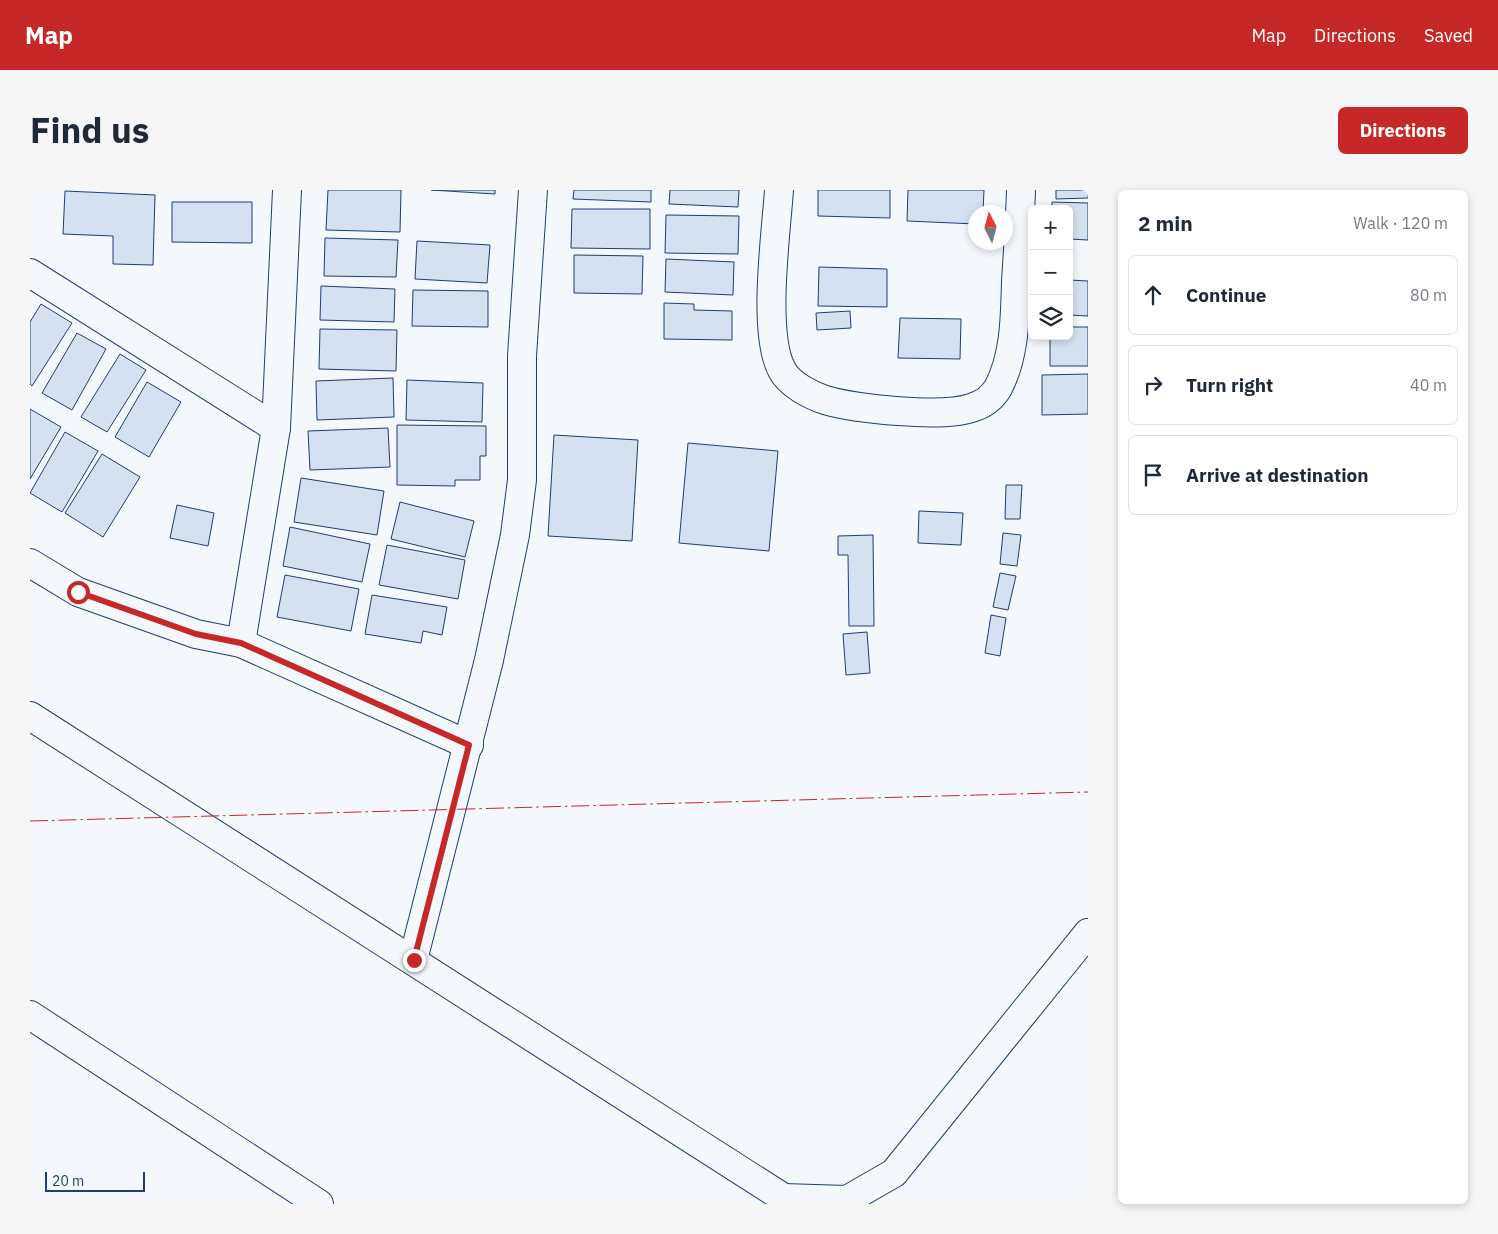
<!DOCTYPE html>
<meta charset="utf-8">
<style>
:root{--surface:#fff;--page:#f6f6f7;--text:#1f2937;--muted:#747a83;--line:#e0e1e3;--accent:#c62828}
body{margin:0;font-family:"IBM Plex Sans",sans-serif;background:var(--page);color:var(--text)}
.controls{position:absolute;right:15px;top:15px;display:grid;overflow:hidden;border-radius:8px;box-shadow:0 2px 8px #0003}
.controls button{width:45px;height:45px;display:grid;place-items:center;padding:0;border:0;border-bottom:1px solid var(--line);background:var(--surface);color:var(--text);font:25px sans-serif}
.compass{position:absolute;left:938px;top:15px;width:45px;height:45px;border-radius:50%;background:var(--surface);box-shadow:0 2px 8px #0003;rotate:354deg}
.scale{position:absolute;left:15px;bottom:12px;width:100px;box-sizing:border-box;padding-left:5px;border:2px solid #1d3f73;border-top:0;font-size:14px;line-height:18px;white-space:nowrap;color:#1d3f73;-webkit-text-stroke:4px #f4f7fb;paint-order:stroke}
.stop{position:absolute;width:15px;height:15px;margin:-11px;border:4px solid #c62828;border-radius:50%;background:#fff}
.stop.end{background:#c62828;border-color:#fff;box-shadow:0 1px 5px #0008}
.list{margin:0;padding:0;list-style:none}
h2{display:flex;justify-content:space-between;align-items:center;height:65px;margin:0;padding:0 20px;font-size:21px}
h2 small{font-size:16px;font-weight:400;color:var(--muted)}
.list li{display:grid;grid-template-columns:32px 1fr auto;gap:15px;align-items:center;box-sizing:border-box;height:80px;margin:0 10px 10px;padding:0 10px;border:1px solid var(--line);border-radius:8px}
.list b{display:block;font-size:19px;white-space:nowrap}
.list em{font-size:16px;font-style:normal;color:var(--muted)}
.icon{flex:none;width:28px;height:28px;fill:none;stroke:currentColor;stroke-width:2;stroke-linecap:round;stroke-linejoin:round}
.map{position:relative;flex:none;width:1058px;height:1014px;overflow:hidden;border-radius:8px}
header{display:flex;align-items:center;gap:30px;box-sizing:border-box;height:70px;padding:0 25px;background:var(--accent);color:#fff}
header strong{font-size:24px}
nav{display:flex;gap:28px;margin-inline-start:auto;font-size:18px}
.intro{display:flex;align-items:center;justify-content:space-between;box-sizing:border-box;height:120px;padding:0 30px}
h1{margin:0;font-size:35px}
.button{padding:12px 22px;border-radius:8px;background:var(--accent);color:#fff;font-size:18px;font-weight:700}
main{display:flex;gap:30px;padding:0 30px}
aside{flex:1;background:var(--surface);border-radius:8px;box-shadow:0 2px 8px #0003}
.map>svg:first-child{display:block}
.building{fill:#d5e0f0;stroke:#1d3f73}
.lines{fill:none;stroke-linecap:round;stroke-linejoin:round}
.minor-casing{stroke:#1d3f73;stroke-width:30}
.major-casing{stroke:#1d3f73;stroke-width:30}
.minor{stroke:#f4f7fb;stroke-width:28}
.major{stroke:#f4f7fb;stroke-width:28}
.power{stroke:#c62828;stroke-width:1;stroke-dasharray:18 4 2.5 4;stroke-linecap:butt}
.route{stroke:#c62828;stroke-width:6}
</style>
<header>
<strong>Map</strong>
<nav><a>Map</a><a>Directions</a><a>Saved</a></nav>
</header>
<div class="intro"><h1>Find us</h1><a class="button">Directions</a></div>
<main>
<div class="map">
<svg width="1058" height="1014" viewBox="0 0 1058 1014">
<rect width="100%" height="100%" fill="#f4f7fb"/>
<!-- building -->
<g class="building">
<path d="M298 0H371L370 42 296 40Z"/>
<path d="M401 0H465V4Z"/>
<path d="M544 0H621V12L543 9Z"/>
<path d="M640 0H709L708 17 639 14Z"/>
<path d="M788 0H860V28L788 26Z"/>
<path d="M878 0H954L953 22H946V34L877 31Z"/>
<path d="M1026 0H1058V8L1026 9Z"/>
<path d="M35 1 125 5 123 75 83 74V46L33 44Z"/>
<path d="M142 12H222V53L142 52Z"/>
<path d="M1022 12 1058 13V50L1039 49V19H1022Z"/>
<path d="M542 19H620V59L541 58Z"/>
<path d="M636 25 709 26 708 64 635 63Z"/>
<path d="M295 48 368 50 366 87 294 86Z"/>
<path d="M387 51 460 55 457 93 385 89Z"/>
<path d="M544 65 613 66 612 104 544 103Z"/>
<path d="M636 69 704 72 703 105 635 102Z"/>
<path d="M789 77 857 79V117L788 116Z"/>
<path d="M1039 90 1058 91V126L1039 125Z"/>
<path d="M291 96 365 99 364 132 290 130Z"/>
<path d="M383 100 458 101V137L382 136Z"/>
<path d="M634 113 664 114V120L702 121V150L634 149Z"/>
<path d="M11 114 42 133 2 196 0 194V132Z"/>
<path d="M820 121 821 138 787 140 786 123Z"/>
<path d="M870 128 931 129 930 169 868 168Z"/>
<path d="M1039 137H1058V176H1020V146H1039Z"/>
<path d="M290 139 367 140 366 181 289 179Z"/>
<path d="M47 143 76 159 42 220 12 203Z"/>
<path d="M90 164 116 180 77 242 51 227Z"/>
<path d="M1058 184V224L1012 225V185Z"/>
<path d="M363 188 364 227 287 230 286 191Z"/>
<path d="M377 190 453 193 452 232 376 230Z"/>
<path d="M117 192 151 212 119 267 85 247Z"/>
<path d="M0 219 31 237 0 289Z"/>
<path d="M367 235 456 236V266H450V290H425V296L367 295Z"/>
<path d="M358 238 360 277 280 280 278 241Z"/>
<path d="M35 242 68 261 32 322 0 303Z"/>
<path d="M524 245 608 250 602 351 518 346Z"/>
<path d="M658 253 748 261 739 361 649 353Z"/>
<path d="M72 264 110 287 73 347 35 323Z"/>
<path d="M271 288 354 301 347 345 264 332Z"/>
<path d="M976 295H992L990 329H975Z"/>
<path d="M370 312 444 331 435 367 361 349Z"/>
<path d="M147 315 184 323 178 356 140 348Z"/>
<path d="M889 321 933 323 931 355 888 353Z"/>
<path d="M260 337 340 354 332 392 253 376Z"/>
<path d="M973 343 991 345 987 376 970 374Z"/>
<path d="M843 345 844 436H819L818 365H808V346Z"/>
<path d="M357 355 435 370 428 409 349 395Z"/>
<path d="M970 383 986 386 978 420 963 417Z"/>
<path d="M255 385 329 399 321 441 247 427Z"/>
<path d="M342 405 417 417 412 445 393 441 391 453 335 444Z"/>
<path d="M961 425 976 428 970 466 955 463Z"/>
<path d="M837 442 840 483 816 485 813 444Z"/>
</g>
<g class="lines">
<!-- minor casing -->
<g class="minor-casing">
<g id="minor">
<path d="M749 0C746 44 732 143 752 180 759 194 780 205 795 210 826 219 912 228 941 218 952 215 962 208 968 198 985 166 985 127 986 91 988 61 990 30 991 0"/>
<path d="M0 83 246 238"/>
<path d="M0 373 48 402 166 444 211 453 439 555"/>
<path d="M211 453 246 238 257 0"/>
<path d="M383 770 459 470 485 345 492 290V166L503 0"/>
<path d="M0 825 289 1014"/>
<path d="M753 1008 817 1010 864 983 1058 743"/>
</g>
</g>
<!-- major casing -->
<g class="major-casing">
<path id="major" d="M0 526 763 1014"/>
</g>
<!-- minor -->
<use href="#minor" class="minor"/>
<!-- major -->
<use href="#major" class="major"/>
<!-- power -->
<path class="power" d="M0 631 1058 602"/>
</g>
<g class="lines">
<!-- route -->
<path class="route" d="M48 402 166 444 211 453 439 555 384 770"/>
</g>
</svg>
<div class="controls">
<button>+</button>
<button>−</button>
<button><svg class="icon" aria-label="layers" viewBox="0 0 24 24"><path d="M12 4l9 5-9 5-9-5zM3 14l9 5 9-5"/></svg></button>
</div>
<svg class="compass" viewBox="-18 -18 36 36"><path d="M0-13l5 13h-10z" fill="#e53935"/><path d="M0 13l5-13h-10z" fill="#747a83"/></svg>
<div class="scale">20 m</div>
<div class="stop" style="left:48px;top:402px"></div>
<div class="stop end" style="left:384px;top:770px"></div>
</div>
<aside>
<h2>2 min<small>Walk · 120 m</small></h2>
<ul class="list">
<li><svg class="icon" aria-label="ahead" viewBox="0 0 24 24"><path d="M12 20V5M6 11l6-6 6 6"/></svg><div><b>Continue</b></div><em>80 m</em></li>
<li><svg class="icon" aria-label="right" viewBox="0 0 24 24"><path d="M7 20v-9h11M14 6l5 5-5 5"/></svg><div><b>Turn right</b></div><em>40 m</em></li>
<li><svg class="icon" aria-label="arrive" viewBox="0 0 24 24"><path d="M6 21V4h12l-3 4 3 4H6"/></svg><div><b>Arrive at destination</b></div></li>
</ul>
</aside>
</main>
